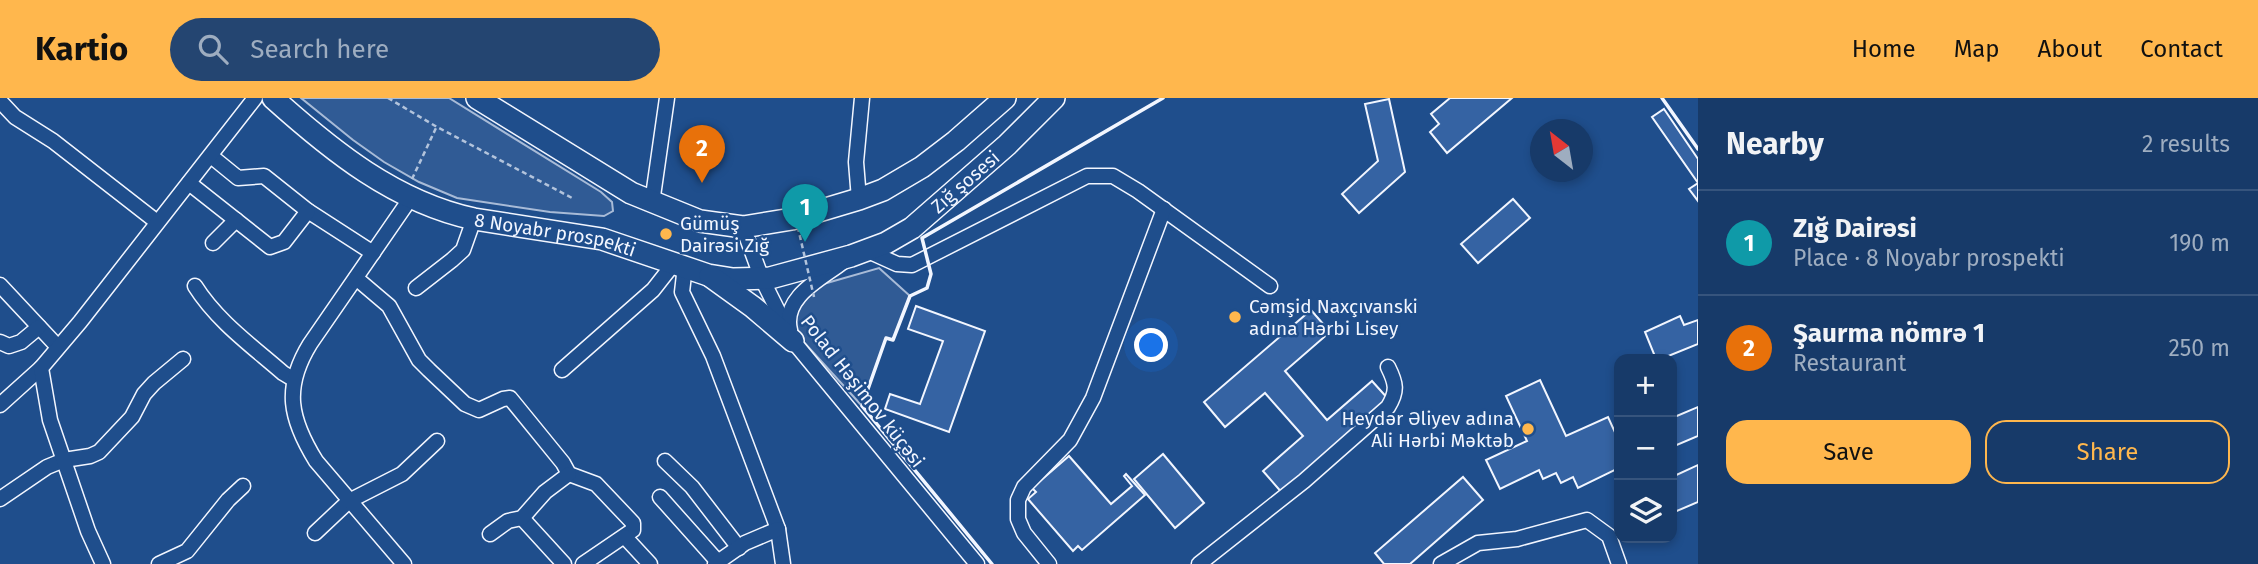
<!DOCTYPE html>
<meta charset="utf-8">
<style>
:root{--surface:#173a69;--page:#244571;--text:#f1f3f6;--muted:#9eadc0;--line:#36547d;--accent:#ffb74d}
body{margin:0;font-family:"Fira Sans",sans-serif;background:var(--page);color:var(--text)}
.controls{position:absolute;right:21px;bottom:21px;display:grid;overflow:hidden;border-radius:14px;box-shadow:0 4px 10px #0003}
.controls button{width:63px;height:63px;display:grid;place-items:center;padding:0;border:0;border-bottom:2px solid var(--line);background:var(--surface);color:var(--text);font:35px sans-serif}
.compass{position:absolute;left:1530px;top:21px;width:63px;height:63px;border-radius:50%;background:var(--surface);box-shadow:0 4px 10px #0003;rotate:329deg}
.you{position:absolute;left:1152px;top:248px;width:24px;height:24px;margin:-18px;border:5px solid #fff;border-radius:50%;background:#1a73e8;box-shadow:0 0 0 10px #1a73e833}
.badge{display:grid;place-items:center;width:46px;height:46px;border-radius:50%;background:var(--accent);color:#fff;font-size:23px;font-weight:700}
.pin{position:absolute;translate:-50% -58px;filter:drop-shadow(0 2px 4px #0008)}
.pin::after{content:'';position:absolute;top:37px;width:24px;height:21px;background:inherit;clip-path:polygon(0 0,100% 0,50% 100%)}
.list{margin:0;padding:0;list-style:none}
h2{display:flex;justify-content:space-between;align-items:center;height:91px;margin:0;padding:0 28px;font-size:30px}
h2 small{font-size:23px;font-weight:400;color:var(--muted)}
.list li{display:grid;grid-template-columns:46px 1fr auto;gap:21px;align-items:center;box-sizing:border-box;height:105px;padding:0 28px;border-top:2px solid var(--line)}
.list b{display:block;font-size:26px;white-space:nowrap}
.list p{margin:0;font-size:23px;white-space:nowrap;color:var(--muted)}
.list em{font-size:23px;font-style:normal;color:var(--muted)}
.actions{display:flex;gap:14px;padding:21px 28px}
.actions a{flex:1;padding:16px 0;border:2px solid var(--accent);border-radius:21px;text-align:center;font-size:24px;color:var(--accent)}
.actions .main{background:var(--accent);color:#111}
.icon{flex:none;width:38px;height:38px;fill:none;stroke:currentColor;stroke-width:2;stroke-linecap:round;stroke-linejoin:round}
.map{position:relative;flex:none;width:1698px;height:466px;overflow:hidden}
header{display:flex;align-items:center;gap:42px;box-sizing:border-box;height:98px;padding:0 35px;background:var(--accent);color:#111}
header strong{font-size:33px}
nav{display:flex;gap:38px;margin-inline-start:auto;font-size:24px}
.search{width:490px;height:63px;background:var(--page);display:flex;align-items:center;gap:18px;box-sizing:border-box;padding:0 24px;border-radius:38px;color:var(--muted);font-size:26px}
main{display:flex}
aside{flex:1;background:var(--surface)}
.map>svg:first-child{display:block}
.built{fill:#305b95;stroke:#a8bbd7;stroke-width:2}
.building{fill:#3563a3;stroke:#f2f6ff;stroke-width:2}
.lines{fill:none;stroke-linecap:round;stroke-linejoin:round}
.minor-casing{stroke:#f2f6ff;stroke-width:17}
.highway-casing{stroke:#f2f6ff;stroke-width:24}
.path{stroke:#b3c4dc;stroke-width:2.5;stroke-dasharray:5 3.5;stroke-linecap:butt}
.minor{stroke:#1f4e8c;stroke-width:14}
.highway{stroke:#1f4e8c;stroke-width:21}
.path-bridge{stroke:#b3c4dc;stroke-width:2.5;stroke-dasharray:5 3.5;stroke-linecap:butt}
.wall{stroke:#f2f6ff;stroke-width:3.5}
.poi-dot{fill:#ffb74d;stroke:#1f4e8c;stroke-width:2.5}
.labels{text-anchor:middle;stroke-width:5;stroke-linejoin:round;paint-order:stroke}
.street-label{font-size:19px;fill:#f2f6ff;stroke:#1f4e8c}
.poi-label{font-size:19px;fill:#f2f6ff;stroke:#1f4e8c;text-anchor:start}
</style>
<header>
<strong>Kartio</strong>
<div class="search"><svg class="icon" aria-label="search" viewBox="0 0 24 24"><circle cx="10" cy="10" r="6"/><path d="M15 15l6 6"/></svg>Search here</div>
<nav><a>Home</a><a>Map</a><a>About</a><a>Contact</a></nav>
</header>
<main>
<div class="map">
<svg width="1698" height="466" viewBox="0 0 1698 466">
<rect width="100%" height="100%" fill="#1f4e8c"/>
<!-- built -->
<g class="built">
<path d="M301 0H449L601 94 612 104 613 113 604 118 550 114 457 100 419 84 384 64 353 42Z"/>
<path d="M879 170 910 198 893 242 886 240 862 308 801 241 793 227 791 210 813 189Z"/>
</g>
<!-- building -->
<g class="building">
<path d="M1450 0H1512L1447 55 1430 34 1439 26 1431 16Z"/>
<path d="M1389 1 1405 74 1359 115 1342 96 1378 63 1365 6Z"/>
<path d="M1664 11 1698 61V103L1689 91 1698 85 1652 19Z"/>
<path d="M1513 101 1530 120 1478 165 1461 146Z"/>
<path d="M916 208 985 233 949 334 885 311 890 296 920 306 943 243 908 231Z"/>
<path d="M1311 212 1330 234 1285 273 1327 322 1372 283 1390 303 1283 396 1263 373 1303 338 1265 295 1225 329 1204 304Z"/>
<path d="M1680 218 1684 227 1698 222V246L1661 261H1656L1645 234Z"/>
<path d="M1540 282 1566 338 1608 319 1619 343V370L1578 390 1573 379 1561 385 1556 375 1543 381 1539 372 1500 391 1486 362 1527 343 1506 298Z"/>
<path d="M1698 309V338L1672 349V320Z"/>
<path d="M1163 356 1204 405 1175 430 1134 381Z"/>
<path d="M1069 358 1111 406 1132 388 1124 378 1126 376 1145 397 1082 452 1078 448 1073 453 1028 401 1036 394 1032 390Z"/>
<path d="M1698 367V404L1672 415V379Z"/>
<path d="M1463 379 1483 402 1410 466H1384L1375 455Z"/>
</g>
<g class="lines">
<!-- minor casing -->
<g class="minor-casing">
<g id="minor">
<path d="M0 3 15 19 53 43 157 124"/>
<path d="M211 58 238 80 264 78 308 113 373 155"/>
<path d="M189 85 270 149 284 144 308 113"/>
<path d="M859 101 856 64 862 0"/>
<path d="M652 105 667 0"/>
<path d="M743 129 762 181 793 243 977 466"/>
<path d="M213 145 236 122"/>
<path d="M866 152 897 166 912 167 1087 78H1113L1138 93 1270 188"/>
<path d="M685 168 682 194 713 258 778 431 783 466"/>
<path d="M356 180 389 208 419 262 429 272 465 306 479 312 503 301 510 300 563 365 569 376 596 386 633 425V432L583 466"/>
<path d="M0 187 58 249"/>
<path d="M195 188C217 223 252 248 283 275L293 281"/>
<path d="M416 190 452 162 463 152 474 121"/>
<path d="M790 232C782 199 821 181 843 164"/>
<path d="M0 244 9 248 21 244 39 229"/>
<path d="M562 272 653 192 675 164"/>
<path d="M0 307 41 270"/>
<path d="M665 363 692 389 739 450"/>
<path d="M660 399 718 464"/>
<path d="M0 401 47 369 64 362 90 358 99 354 132 319 144 296 154 285 183 261"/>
<path d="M522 420 564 466"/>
<path d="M315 435 349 403 402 376 437 343"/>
<path d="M490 436 508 423 522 420 545 394 569 376"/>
<path d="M625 439 650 466"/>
<path d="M103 466 88 433 50 322 41 270 80 224 255 0"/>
<path d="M159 466 187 453 228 402 243 388"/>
<path d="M404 466 316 363C290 321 283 290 310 246L410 101"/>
<path d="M715 466 745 445 778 431"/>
<path d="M1049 466 1024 435 1018 421V402L1024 389 1070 342 1093 300 1164 111"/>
<path d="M1199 466 1304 383 1388 309C1398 293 1396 285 1388 269"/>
<path d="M1441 466 1478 445 1517 441 1587 422 1609 438 1619 466"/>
</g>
</g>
<!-- highway casing -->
<g class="highway-casing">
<g id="highway">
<path id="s1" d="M273 0C332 53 395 104 474 121L602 141 708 177 733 181 770 180 851 158 886 145 912 130 1007 47 1054 0"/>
<path d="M477 0 631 95 700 123 743 129 792 121 859 101 883 92 922 69 956 43 1005 0"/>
<path d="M710 178 753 209 793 243"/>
</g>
</g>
<!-- path -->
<g class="path">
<path d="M388 0 437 29 574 101"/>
<path d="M412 81 436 30"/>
</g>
<!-- minor -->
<use href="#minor" class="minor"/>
<!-- highway -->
<use href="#highway" class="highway"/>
<!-- path-bridge -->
<path class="path-bridge" d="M792 104 814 199"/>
<!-- wall -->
<g class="wall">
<path d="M1662 0 1698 51"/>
<path d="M992 466 862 308 886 240 893 242 910 198 927 190 931 176 922 140 1163 0"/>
</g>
</g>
<!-- markers -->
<g class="poi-dot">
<circle cx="666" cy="136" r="7"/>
<circle cx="1235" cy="219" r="7"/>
<circle cx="1528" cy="331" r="7"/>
</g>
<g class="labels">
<!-- street labels -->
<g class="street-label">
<text dy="7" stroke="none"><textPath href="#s1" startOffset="763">Zığ şosesi</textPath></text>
<text dy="7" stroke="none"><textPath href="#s1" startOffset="320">8 Noyabr prospekti</textPath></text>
<text transform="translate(863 293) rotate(52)" y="7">Polad Həşimov küçəsi</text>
</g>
<!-- poi labels -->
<g class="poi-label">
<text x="680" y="132">Gümüş<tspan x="680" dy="22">Dairəsi Zığ</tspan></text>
<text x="1249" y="215">Cəmşid Naxçıvanski<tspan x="1249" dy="22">adına Hərbi Lisey</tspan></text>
<text x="1514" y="327" text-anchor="end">Heydər Əliyev adına<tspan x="1514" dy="22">Ali Hərbi Məktəb</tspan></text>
</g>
</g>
</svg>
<div class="controls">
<button>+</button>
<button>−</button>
<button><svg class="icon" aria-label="layers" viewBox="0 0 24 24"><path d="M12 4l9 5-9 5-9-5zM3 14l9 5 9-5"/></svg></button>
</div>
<svg class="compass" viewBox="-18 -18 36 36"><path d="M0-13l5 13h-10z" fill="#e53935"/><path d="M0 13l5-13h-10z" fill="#9eadc0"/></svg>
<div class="you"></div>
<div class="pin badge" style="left:805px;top:144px;background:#0f9aa8">1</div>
<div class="pin badge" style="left:702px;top:85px;background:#e8710a">2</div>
</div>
<aside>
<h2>Nearby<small>2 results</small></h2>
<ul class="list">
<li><span class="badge" style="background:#0f9aa8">1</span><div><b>Zığ Dairəsi</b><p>Place · 8 Noyabr prospekti</p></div><em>190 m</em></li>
<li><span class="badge" style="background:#e8710a">2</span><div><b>Şaurma nömrә 1</b><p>Restaurant</p></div><em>250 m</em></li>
</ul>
<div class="actions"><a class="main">Save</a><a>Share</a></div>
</aside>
</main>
